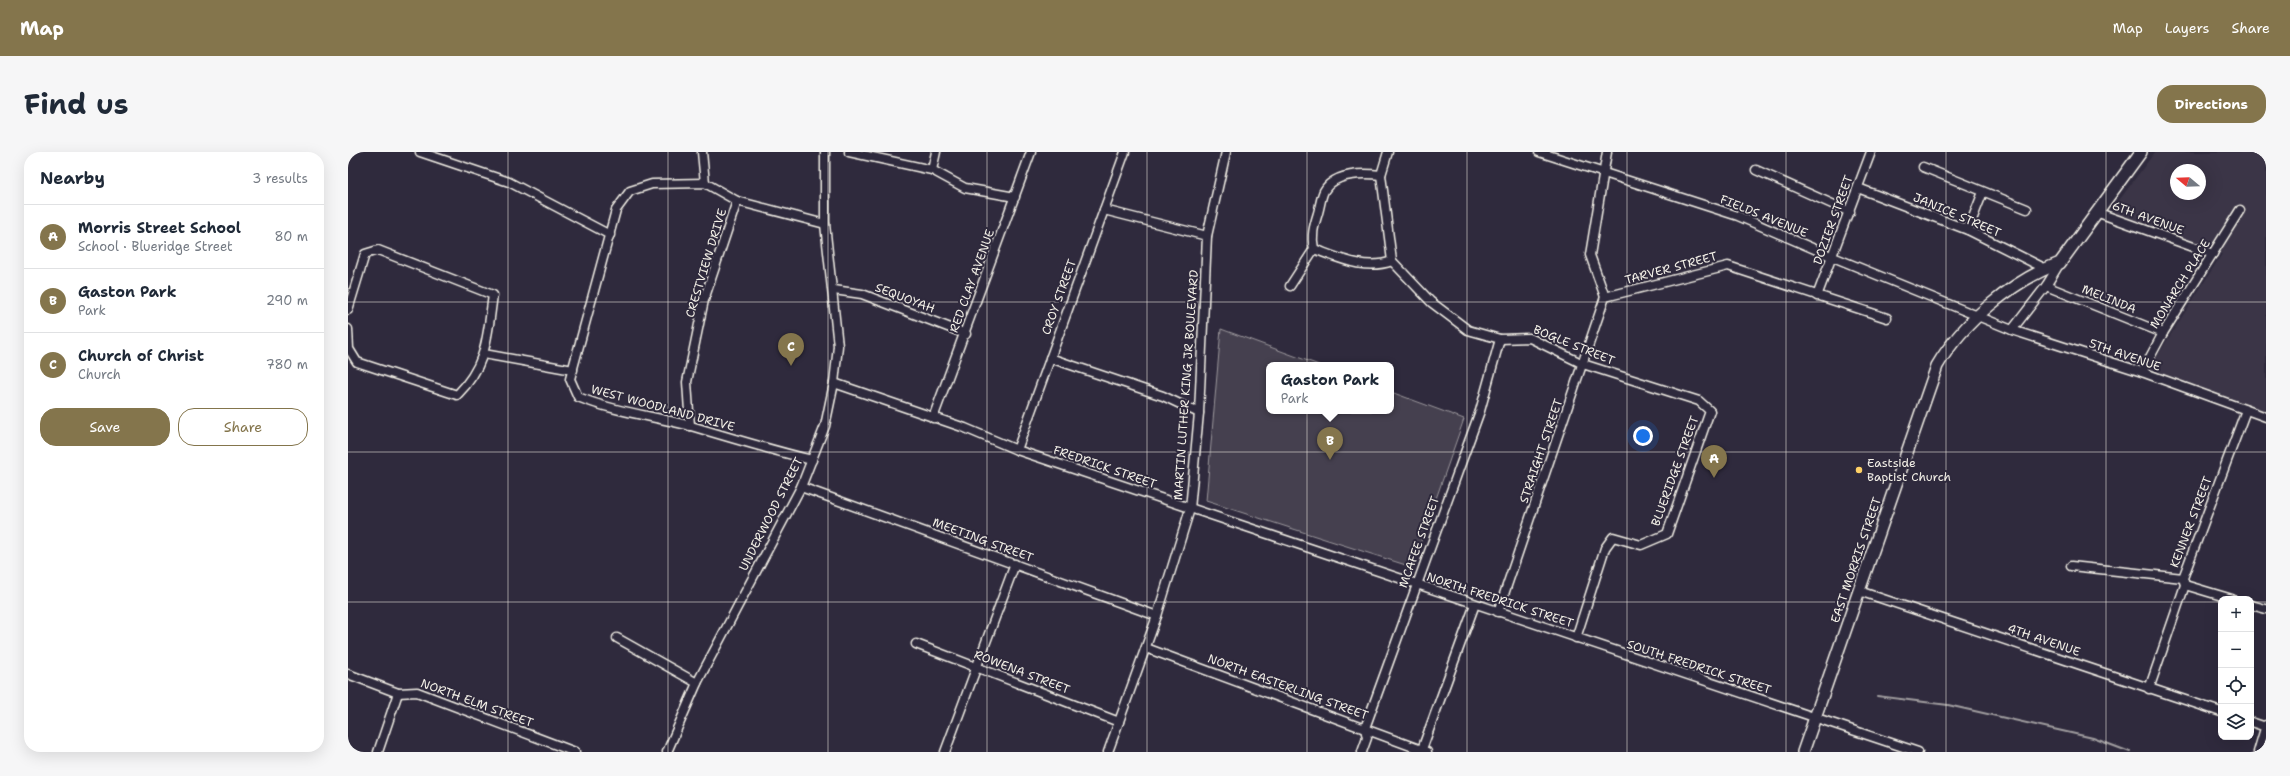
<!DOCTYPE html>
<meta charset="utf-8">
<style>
:root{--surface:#fff;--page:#f6f6f7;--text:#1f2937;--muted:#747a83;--line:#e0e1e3;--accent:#84754c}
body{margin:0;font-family:"Shantell Sans",sans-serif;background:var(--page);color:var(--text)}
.controls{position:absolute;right:12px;bottom:12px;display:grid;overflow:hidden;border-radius:8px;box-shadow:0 4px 16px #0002}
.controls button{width:36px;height:36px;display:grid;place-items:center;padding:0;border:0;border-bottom:1px solid var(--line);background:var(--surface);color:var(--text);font:20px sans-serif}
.compass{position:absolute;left:1822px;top:12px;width:36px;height:36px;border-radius:50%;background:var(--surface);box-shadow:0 4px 16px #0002;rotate:289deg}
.you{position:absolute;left:1295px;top:284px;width:14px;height:14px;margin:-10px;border:3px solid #fff;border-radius:50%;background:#1a73e8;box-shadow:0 0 0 6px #1a73e833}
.badge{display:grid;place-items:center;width:26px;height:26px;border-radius:50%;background:var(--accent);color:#fff;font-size:13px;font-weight:700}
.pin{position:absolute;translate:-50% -33px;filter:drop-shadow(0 1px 2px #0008)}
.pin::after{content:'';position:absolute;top:21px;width:14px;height:12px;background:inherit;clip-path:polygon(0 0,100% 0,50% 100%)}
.popup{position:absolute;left:918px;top:210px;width:128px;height:52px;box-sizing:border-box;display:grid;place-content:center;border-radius:8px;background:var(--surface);filter:drop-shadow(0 1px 3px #0005);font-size:13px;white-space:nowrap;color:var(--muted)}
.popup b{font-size:15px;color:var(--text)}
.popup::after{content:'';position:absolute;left:50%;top:100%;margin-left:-8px;border:8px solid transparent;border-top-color:var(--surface)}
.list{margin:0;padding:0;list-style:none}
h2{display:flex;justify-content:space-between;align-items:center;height:52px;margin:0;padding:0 16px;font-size:17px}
h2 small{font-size:13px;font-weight:400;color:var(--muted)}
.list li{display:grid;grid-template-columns:26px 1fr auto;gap:12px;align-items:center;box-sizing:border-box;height:64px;padding:0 16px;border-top:1px solid var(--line)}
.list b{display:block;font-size:15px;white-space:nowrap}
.list p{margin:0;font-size:13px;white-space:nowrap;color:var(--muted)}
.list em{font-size:13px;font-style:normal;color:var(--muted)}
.actions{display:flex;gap:8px;padding:12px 16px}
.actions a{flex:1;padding:9px 0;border:1px solid var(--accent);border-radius:16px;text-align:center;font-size:14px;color:var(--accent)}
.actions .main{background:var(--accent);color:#fff}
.icon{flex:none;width:22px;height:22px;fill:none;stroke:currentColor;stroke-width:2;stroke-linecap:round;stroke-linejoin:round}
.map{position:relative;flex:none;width:1918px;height:600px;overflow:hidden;border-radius:16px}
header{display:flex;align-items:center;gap:24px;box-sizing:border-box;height:56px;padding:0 20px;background:var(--accent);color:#fff}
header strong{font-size:19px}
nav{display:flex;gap:22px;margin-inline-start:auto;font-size:14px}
.intro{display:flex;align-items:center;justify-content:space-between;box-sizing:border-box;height:96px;padding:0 24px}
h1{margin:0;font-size:28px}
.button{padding:10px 18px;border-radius:16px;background:var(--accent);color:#fff;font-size:14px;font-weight:700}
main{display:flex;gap:24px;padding:0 24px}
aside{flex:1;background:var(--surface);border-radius:16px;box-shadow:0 4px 16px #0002}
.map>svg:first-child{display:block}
.built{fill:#3b3647;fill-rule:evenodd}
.green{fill:#454050;stroke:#9c989c}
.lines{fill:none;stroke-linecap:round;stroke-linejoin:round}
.stream{stroke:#a19ea0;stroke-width:2}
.minor-casing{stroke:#f4f1e8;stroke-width:11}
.major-casing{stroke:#f4f1e8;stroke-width:14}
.minor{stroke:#2f2a3d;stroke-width:8}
.major{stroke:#2f2a3d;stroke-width:11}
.grid{fill:none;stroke:#f4f1e8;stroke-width:1;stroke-opacity:0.55}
.poi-dot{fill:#ffd166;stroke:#2f2a3d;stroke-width:1.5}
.labels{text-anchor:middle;stroke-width:4;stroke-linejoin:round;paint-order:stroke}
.street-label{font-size:12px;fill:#f4f1e8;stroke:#2f2a3d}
.poi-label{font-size:12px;fill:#f4f1e8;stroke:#2f2a3d;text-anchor:start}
</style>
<header>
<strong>Map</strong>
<nav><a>Map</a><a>Layers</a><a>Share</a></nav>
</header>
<div class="intro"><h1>Find us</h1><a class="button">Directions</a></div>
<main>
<aside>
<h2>Nearby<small>3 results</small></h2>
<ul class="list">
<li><span class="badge">A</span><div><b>Morris Street School</b><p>School · Blueridge Street</p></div><em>80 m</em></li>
<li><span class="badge">B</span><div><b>Gaston Park</b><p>Park</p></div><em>290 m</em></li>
<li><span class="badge">C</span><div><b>Church of Christ</b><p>Church</p></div><em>780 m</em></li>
</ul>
<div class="actions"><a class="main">Save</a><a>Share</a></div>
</aside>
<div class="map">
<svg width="1918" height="600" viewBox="0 0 1918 600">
<rect width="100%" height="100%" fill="#2f2a3d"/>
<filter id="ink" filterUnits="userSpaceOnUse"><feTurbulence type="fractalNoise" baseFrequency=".025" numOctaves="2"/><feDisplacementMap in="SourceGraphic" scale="8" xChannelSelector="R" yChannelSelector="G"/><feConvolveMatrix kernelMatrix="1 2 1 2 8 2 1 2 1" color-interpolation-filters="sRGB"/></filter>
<g filter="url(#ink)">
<!-- built -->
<path class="built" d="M1807 0H1918V259L1799 220 1874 102 1761 62ZM1828 18H1852V42H1828Z"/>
<!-- green -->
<path class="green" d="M873 177 971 213H921V259H1043V240L1116 267 1064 415 858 349Z"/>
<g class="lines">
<!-- stream -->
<path class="stream" d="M1529 544 1600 553 1745 586 1782 600"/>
<!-- minor casing -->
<g class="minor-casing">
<g id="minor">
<path d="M72 0 161 30 262 83"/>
<path d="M354 0 357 31"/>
<path d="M501 0 584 18 588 0"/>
<path d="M1040 0 1033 23 1044 109"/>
<path d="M1191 0 1390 64 1485 105 1664 178 1794 220 1918 265"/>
<path d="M1259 0 1242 103 1257 145 1380 114 1539 166"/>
<path d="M1575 15 1679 57"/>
<path d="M584 18 617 36 667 45"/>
<path d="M1408 18 1502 60"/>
<path d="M1510 36 1620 78 1696 116"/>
<path d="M756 58 859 84"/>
<path d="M1748 60 1865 102"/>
<path d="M1620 78 1635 40"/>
<path d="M966 97C963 83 966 74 970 61 972 54 973 45 976 39 987 20 1015 21 1033 23"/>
<path d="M966 97C991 106 1017 119 1044 109"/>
<path d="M1044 109 1083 150 1120 178 1152 187 1182 186 1235 212 1351 249 1362 259 1319 382 1293 393 1265 385 1257 396 1228 486"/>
<path d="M942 134 966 97"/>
<path d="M1698 134 1815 181"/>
<path d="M486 138 514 142 618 182"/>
<path d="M1469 144 1523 0"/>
<path d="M0 158 17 102 30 98 145 143C139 184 140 212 109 243L9 210 1 197 0 177"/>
<path d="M1664 178 1698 134 1712 111"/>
<path d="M136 202 225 218"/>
<path d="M702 206 815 244 851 261"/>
<path d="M1794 220 1815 181 1892 58"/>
<path d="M486 231 617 276 669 298 1570 600"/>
<path d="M585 266 683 0"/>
<path d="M342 274 339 230 356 148 389 49"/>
<path d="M669 298 777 0"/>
<path d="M464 308C423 298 383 286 343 274 305 264 267 260 230 245L222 227 268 58 282 39 304 32 357 31 389 49 477 72"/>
<path d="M453 335 809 464"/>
<path d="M1723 414 1835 426"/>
<path d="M1837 433 1884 447"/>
<path d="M1511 439 1873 560"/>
<path d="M1903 453 1918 457"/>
<path d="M1150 460 1257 145"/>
<path d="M269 486 349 531"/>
<path d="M568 492 771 570"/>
<path d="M798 496 1079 600"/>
<path d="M0 522 50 541 69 540 227 600"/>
<path d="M1801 537 1837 433 1835 426 1898 258"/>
<path d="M1903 570 1918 575"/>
<path d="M30 600 50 541"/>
<path d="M319 600 349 531 453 335 477 274 486 231 490 194 477 72V0"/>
<path d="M597 600 667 412"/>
<path d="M760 600 809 464 842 357 851 261 859 84 878 0"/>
<path d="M1014 600 1019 586 1017 576 1132 259 1152 187"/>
<path d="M1073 600 1127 452"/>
<path d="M1910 600 1918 573"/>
</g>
</g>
<!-- major casing -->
<g class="major-casing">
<path id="major" d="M1455 600 1589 214C1614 171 1665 128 1712 111L1793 0"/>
</g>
<!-- minor -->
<use href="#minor" class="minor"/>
<!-- major -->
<use href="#major" class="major"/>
</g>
</g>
<!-- grid -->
<path class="grid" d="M160 0V600M320 0V600M480 0V600M639 0V600M799 0V600M959 0V600M1119 0V600M1279 0V600M1438 0V600M1598 0V600M1758 0V600M0 150H1918M0 300H1918M0 450H1873M1903 450H1918"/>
<!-- markers -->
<circle class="poi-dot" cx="1511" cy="318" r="4"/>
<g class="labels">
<!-- street labels -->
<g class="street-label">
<text transform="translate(1609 63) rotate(23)" y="4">JANICE STREET</text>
<text transform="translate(1416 64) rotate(22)" y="4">FIELDS AVENUE</text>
<text transform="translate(1800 66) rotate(20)" y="4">6TH AVENUE</text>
<text transform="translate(1485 68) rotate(-70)" y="4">DOZIER STREET</text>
<text transform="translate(358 111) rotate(-73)" y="4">CRESTVIEW DRIVE</text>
<text transform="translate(1323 116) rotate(-15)" y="4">TARVER STREET</text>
<text transform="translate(624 129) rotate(-70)" y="4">RED CLAY AVENUE</text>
<text transform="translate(1832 132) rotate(-58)" y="4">MONARCH PLACE</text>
<text transform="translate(711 145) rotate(-70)" y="4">CROY STREET</text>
<text transform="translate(557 146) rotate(21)" y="4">SEQUOYAH</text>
<text transform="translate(1761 147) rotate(22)" y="4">MELINDA</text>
<text transform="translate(1226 193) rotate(22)" y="4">BOGLE STREET</text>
<text transform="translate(1777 203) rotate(19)" y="4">5TH AVENUE</text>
<text transform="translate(838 233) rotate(-86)" y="4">MARTIN LUTHER KING JR BOULEVARD</text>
<text transform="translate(315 256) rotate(15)" y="4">WEST WOODLAND DRIVE</text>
<text transform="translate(1193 299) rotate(-71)" y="4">STRAIGHT STREET</text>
<text transform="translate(757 315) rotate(19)" y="4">FREDRICK STREET</text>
<text transform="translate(1327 319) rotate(-70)" y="4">BLUERIDGE STREET</text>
<text transform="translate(423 362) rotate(-63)" y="4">UNDERWOOD STREET</text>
<text transform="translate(1843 370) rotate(-69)" y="4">KENNER STREET</text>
<text transform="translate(635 388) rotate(20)" y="4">MEETING STREET</text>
<text transform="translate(1071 390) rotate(-70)" y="4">MCAFEE STREET</text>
<text transform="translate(1508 408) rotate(-71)" y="4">EAST MORRIS STREET</text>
<text transform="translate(1152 448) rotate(18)" y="4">NORTH FREDRICK STREET</text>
<text transform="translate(1696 488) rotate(19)" y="4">4TH AVENUE</text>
<text transform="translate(1351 515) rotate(18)" y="4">SOUTH FREDRICK STREET</text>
<text transform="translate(674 520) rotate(21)" y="4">ROWENA STREET</text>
<text transform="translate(940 535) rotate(20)" y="4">NORTH EASTERLING STREET</text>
<text transform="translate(129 551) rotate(20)" y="4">NORTH ELM STREET</text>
</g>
<!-- poi labels -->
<g class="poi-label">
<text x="1519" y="315">Eastside<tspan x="1519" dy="14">Baptist Church</tspan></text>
</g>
</g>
</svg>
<div class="controls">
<button>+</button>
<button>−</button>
<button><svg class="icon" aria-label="locate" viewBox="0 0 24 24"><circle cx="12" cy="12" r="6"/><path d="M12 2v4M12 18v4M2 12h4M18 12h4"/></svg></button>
<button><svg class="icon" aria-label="layers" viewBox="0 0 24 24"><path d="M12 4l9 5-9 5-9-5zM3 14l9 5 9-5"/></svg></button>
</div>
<svg class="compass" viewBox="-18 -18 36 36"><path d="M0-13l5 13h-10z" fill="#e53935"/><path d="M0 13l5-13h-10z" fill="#747a83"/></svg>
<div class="you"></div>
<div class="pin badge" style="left:1366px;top:326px">A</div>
<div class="pin badge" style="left:982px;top:308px">B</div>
<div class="popup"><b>Gaston Park</b>Park</div>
<div class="pin badge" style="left:443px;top:214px">C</div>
</div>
</main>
